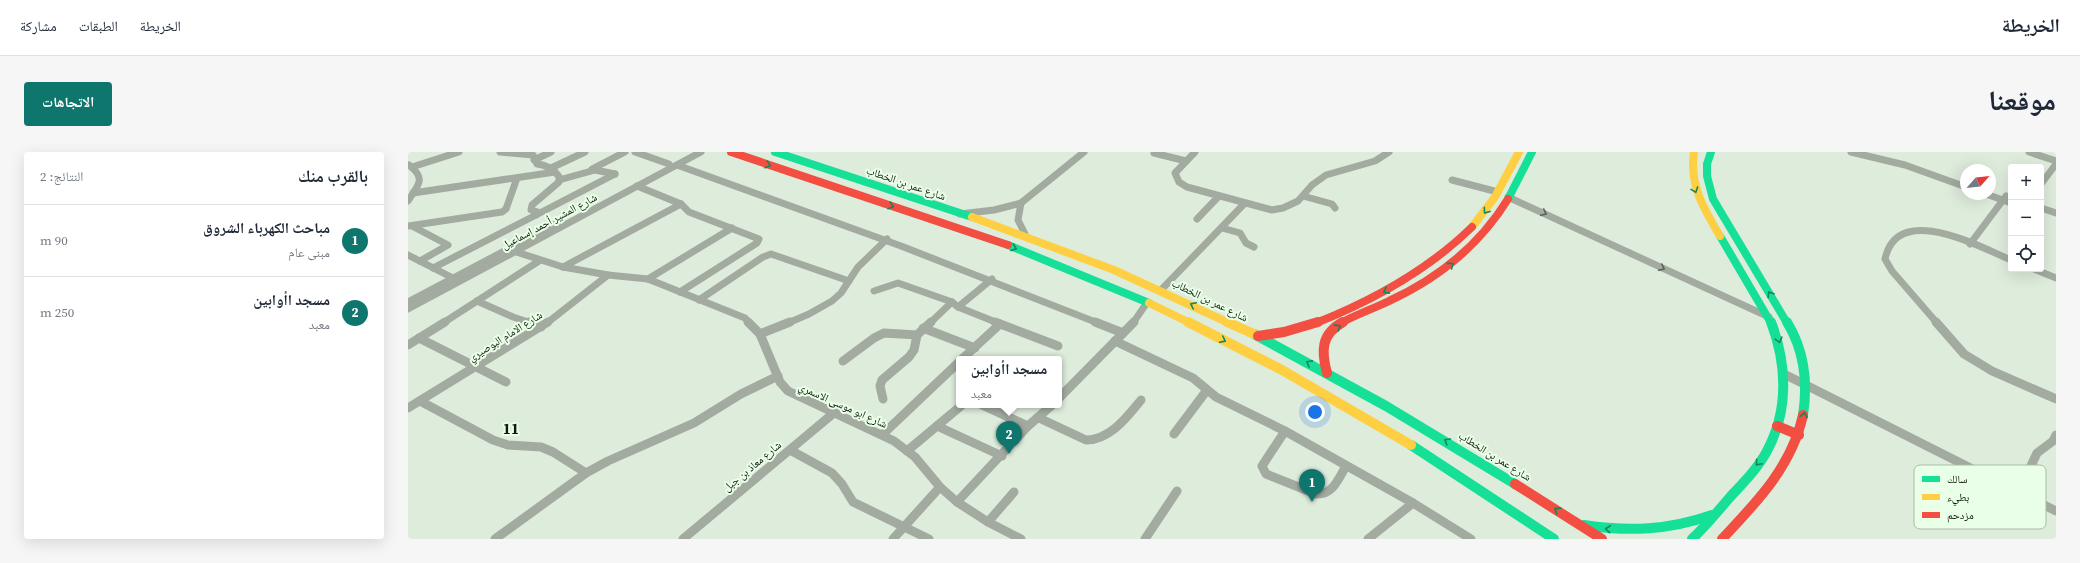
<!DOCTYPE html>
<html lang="ar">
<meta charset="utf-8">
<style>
:root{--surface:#fff;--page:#f6f6f7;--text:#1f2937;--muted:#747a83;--line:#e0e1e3;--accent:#0f766e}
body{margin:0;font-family:"Source Serif 4","Noto Naskh Arabic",serif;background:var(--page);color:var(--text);direction:rtl}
.controls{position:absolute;right:12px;top:12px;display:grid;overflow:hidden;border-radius:4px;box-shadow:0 4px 16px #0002}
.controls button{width:36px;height:36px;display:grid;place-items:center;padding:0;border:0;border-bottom:1px solid var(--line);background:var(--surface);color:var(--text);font:20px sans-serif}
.compass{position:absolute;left:1552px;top:12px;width:36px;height:36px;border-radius:50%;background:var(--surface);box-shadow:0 4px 16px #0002;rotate:63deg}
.you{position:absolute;left:907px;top:260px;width:14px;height:14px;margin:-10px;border:3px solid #fff;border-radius:50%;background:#1a73e8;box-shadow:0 0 0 6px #1a73e833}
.badge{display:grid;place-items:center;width:26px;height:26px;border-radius:50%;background:var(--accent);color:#fff;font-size:13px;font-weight:700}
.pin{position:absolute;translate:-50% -33px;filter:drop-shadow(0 1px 2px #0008)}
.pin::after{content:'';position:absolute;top:21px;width:14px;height:12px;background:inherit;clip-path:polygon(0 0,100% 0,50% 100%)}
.popup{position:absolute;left:548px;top:204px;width:106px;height:52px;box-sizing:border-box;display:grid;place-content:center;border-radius:4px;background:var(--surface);filter:drop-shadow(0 1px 3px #0005);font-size:13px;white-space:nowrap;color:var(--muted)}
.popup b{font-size:15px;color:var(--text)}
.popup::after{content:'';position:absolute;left:50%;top:100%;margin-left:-8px;border:8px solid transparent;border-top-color:var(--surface)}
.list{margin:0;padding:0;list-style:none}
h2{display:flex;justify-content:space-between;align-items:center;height:52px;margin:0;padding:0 16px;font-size:17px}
h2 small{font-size:13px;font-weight:400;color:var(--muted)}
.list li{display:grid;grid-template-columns:26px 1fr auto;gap:12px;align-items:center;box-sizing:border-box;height:72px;padding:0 16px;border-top:1px solid var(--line)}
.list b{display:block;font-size:15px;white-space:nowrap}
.list p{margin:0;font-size:13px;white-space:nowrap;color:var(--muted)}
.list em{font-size:13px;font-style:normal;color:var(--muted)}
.icon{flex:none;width:22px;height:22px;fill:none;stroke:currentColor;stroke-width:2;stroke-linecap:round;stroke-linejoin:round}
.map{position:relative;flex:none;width:1648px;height:387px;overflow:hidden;direction:ltr;border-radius:4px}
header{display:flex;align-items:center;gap:24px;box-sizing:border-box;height:56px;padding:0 20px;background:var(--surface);border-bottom:1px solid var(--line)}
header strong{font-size:19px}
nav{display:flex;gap:22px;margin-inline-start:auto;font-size:14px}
.intro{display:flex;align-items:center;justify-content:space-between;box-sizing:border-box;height:96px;padding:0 24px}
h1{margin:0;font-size:28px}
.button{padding:10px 18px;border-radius:4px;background:var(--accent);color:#fff;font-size:14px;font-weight:700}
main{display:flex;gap:24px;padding:0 24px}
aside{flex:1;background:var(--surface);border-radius:4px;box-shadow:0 4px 16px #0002}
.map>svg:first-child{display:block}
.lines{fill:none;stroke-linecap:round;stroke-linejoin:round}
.street-far1{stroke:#a3aba1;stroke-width:7}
.street{stroke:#a3aba1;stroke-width:9}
.fast-far1{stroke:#16e098;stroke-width:8}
.fast{stroke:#16e098;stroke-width:10}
.slow-far1{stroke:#ffcf43;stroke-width:8}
.slow{stroke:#ffcf43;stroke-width:10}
.jam-far1{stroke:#f24e42;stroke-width:8}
.jam{stroke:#f24e42;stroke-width:10}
.oneway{stroke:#13865a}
.oneway2{stroke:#596258}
.labels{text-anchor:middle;stroke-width:4;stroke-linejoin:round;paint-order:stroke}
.street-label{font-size:11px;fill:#0f180e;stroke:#eaffe7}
.district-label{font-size:15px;font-weight:bold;fill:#0f180e;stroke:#eaffe7}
.key{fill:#eaffe7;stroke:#a8baa6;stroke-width:1}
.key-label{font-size:11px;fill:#0f180e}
</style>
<header>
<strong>الخريطة</strong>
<nav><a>الخريطة</a><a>الطبقات</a><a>مشاركة</a></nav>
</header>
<div class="intro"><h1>موقعنا</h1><a class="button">الاتجاهات</a></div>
<main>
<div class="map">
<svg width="1648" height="387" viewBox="0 0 1648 387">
<rect width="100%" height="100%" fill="#deecdc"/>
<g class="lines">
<!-- street-far1 -->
<g class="street-far1">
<path d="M227 0 261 12"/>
<path d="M787 0 767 21 771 30 779 35 864 58 875 56 890 49 904 33 918 23 967 9 981 0"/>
<path d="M1443 0 1497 13 1558 35"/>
<path d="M1621 0 1648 9"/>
<path d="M746 1 778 9"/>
<path d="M126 8 143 0"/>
<path d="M269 13 493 94 690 171"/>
<path d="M4 15 51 0"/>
<path d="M143 16 177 0"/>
<path d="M184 17 217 0"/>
<path d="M151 28 187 18 207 22"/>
<path d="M1044 28 1090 40"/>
<path d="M1633 32 1648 12"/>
<path d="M229 34 273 52 281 60 351 87 349 91 272 140"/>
<path d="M5 41 147 20"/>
<path d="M1578 42 1603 51"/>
<path d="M895 44 924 52 927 56"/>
<path d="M1100 45 1361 165"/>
<path d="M0 49C10 33 19 27 1 13"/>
<path d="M613 51 610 68 618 84"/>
<path d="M1633 56 1648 61"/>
<path d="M552 62 586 58 613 51 676 0"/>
<path d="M128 63 207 22"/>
<path d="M789 67 811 44"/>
<path d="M0 74 94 60 98 57 109 26"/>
<path d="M4 74 40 93 12 109"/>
<path d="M814 76 832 81 838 91 846 95"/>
<path d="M1562 92 1598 44"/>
<path d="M99 97 155 115 200 123 240 127 337 166 341 171"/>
<path d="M0 103 45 126"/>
<path d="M155 115 273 52"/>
<path d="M25 116 128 63 130 60 123 58 124 53 151 30 152 26C146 17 139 13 129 12L125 3 92 0"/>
<path d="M1626 117 1648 126"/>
<path d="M240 127 324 76"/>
<path d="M753 138 836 52"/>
<path d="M466 139 490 131 544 150 550 155 590 171"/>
<path d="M291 148 355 105 363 102 441 129"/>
<path d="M69 149 105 165 123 171"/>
<path d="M0 150 153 69"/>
<path d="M550 155 584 127"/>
<path d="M0 157 293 0"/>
<path d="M35 171 131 109"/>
<path d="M139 171 200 123"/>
<path d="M380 171 401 162 424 149 433 141 450 115 479 87"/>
<path d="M522 171 544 150"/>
<path d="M725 171 738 152"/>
<path d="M1529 171 1484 119 1477 107C1489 49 1572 95 1603 108"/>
</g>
<!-- street -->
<g class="street">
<path d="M121 170 133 175"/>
<path d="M340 170 352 182 372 230 380 239 486 289 507 305 532 335 549 350 580 370 613 387"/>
<path d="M587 170 650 194"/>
<path d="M687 170 715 181"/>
<path d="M1528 170 1556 202 1584 219 1648 247"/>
<path d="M515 176 567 196"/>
<path d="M352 182 382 170"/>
<path d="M11 186 98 230"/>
<path d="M707 189 785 226 808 245 877 279 1005 351 1063 387"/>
<path d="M0 193 37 170"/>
<path d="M554 207 592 172"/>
<path d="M435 209 466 186 476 181 509 183"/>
<path d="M1378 223 1648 359"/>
<path d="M651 246 726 170"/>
<path d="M475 247 472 234 474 228 501 205 506 198 509 183 523 170"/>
<path d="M12 249 85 288 100 293 133 295 145 300 178 321"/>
<path d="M574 253 620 274"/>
<path d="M0 256 140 170"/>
<path d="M631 266 678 288C702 288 719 265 733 248"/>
<path d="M529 274 594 304"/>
<path d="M877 279 854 314 858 322 908 342C925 343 931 326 938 314"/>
<path d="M475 282 551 210"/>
<path d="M766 282 799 238"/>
<path d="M382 298 424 321 434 332 445 350 521 387"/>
<path d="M499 299 554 253"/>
<path d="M1611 340 1629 301 1645 289 1648 283"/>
<path d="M549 350 620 274 644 253"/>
<path d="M580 370 606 340"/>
<path d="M87 387 178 321 200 309 286 271 333 242 370 224"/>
<path d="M275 387 427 260"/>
<path d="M485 387 532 335"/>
<path d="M737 387 769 339"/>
<path d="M960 387 1005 351"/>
</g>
<!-- fast-far1 -->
<g class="fast-far1">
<path d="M367 0 564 65"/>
<path d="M1303 0 1299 12V24L1305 47 1379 171"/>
<path d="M1100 47 1124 0"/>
<path d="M1312 84 1363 171"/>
<path d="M600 93 741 151"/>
</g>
<!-- fast -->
<g class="fast">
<path d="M1379 170C1396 198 1400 231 1395 263"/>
<path d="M846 182 978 254 1107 332"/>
<path d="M1003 293 1146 387"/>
<path d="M1176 373C1221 380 1261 378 1304 363"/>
<path d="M1284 387C1298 374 1310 359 1323 344 1336 330 1350 316 1359 299 1381 258 1379 212 1363 170"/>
</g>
<!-- slow-far1 -->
<g class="slow-far1">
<path d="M1286 0C1281 33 1296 57 1312 84"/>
<path d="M564 65 706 118 821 171"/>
<path d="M1064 75 1087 45 1111 0"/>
<path d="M741 151 782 171"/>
</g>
<!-- slow -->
<g class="slow">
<path d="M780 170 874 218 1003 293"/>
<path d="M819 170 846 182"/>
</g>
<!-- jam-far1 -->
<g class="jam-far1">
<path d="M323 0 600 93"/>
<path d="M908 171C966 148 1019 119 1064 75"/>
<path d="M933 171C949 162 965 157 981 149 1031 126 1071 94 1100 47"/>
</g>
<!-- jam -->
<g class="jam">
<path d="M850 184 876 180 910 170"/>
<path d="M919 221C913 199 913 182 935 170"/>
<path d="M1369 274 1391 283"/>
<path d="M1107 332 1194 387"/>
<path d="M1314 387C1349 350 1384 314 1395 263"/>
</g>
</g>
<!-- one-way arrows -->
<defs><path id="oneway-chevron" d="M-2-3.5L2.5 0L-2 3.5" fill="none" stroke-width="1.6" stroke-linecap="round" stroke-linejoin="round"/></defs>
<g class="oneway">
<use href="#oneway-chevron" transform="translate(360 13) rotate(19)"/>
<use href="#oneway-chevron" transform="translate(1287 38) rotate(70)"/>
<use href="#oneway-chevron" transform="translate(483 54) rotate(19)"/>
<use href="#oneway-chevron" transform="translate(1078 59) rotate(126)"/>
<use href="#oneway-chevron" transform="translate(606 96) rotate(20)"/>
<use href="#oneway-chevron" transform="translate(1043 113) rotate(-37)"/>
<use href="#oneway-chevron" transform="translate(978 139) rotate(152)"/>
<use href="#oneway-chevron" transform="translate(1362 142) rotate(-122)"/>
<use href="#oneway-chevron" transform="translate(785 153) rotate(-154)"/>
<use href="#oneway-chevron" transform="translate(930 175) rotate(-32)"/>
<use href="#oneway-chevron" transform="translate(815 188) rotate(26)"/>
<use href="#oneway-chevron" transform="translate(1371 188) rotate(74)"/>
<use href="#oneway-chevron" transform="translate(901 211) rotate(-151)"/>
<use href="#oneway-chevron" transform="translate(1396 263) rotate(-80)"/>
<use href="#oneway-chevron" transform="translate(1039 289) rotate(-149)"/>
<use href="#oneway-chevron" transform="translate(1350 311) rotate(131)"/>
<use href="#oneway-chevron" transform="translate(1149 358) rotate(-147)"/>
<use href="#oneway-chevron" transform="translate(1200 377) rotate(-174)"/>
</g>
<g class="oneway2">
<use href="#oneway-chevron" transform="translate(1136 61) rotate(25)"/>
<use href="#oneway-chevron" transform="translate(1254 116) rotate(25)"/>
</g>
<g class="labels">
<!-- street labels -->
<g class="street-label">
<text transform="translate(498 31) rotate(19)" y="4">شارع عمر بن الخطاب</text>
<text transform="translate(141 69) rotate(-28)" y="4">شارع المشير أحمد إسماعيل</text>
<text transform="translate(802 148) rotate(26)" y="4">شارع عمر بن الخطاب</text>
<text transform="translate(97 184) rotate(-32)" y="4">شارع الامام البوصيري</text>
<text transform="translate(435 253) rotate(24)" y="4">شارع ابو موسى الاسمري</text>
<text transform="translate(1087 304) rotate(32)" y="4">شارع عمر بن الخطاب</text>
<text transform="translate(344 314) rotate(-40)" y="4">شارع معاذ بن جبل</text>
</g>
<!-- district labels -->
<g class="district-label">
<text x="103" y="282">11</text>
</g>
</g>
<!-- legend -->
<rect x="1506" y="313" width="132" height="64" rx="6" class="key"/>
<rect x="1514" y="324" width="18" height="6" fill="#16e098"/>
<rect x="1514" y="342" width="18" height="6" fill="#ffcf43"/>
<rect x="1514" y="360" width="18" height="6" fill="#f24e42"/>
<g class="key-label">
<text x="1539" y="331">سالك</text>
<text x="1539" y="349">بطيء</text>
<text x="1539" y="367">مزدحم</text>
</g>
</svg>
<div class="controls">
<button>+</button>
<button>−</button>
<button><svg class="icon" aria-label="locate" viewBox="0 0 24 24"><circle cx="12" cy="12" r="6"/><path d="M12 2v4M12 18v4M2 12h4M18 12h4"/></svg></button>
</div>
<svg class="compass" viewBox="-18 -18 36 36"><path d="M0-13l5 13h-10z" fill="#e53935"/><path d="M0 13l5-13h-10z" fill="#747a83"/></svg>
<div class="you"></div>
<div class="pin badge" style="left:904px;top:350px">1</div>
<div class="pin badge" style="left:601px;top:302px">2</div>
<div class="popup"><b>مسجد اأوابين</b>معبد</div>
</div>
<aside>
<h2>بالقرب منك<small>النتائج: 2</small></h2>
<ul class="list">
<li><span class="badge">1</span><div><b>مباحث الكهرباء الشروق</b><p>مبنى عام</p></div><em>90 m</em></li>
<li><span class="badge">2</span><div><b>مسجد اأوابين</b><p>معبد</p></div><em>250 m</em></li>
</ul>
</aside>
</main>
